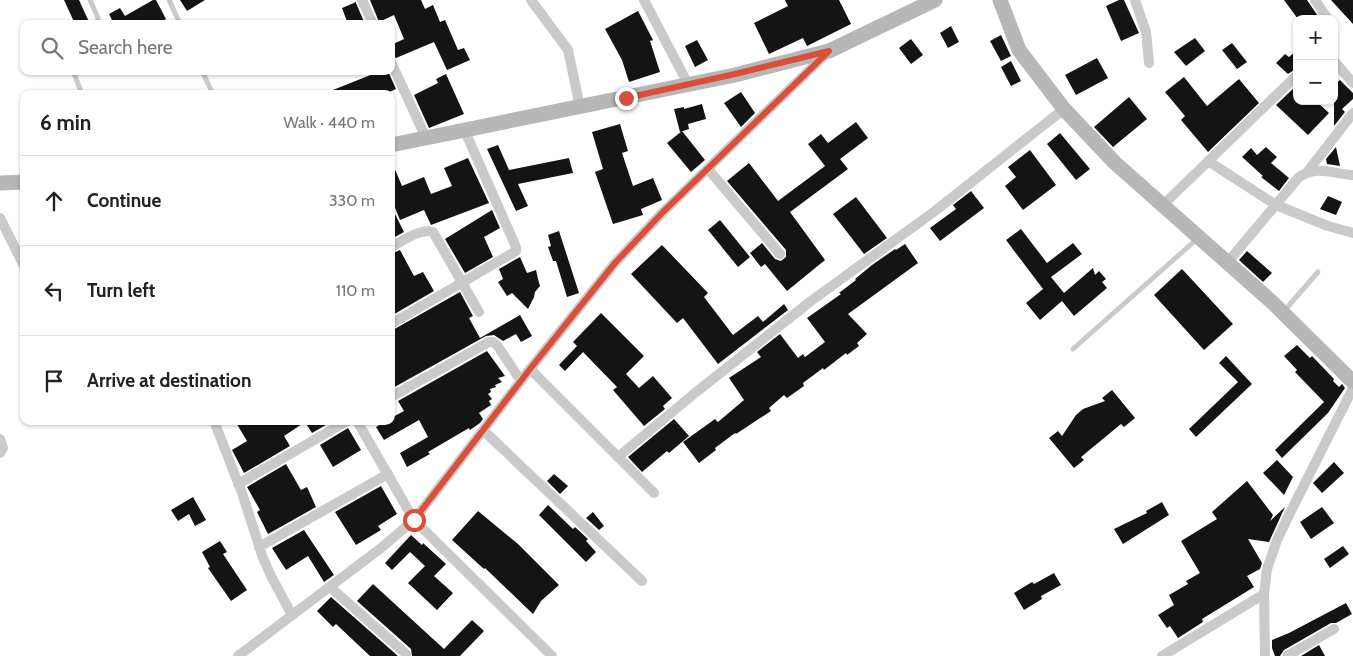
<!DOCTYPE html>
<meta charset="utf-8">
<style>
:root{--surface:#fff;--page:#f2f2f2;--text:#222;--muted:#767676;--line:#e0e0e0}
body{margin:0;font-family:Cabin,sans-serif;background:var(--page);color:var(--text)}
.controls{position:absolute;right:15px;top:15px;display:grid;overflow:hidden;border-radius:10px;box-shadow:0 1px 4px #0004}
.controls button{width:45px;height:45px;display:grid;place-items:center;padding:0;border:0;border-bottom:1px solid var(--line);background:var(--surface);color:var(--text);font:25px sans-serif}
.stop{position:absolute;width:15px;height:15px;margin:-11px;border:4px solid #d94f3a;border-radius:50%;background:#fff}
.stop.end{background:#d94f3a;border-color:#fff;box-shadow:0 1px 5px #0008}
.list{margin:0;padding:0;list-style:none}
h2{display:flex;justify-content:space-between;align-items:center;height:65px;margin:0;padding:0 20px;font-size:21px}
h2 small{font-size:16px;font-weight:400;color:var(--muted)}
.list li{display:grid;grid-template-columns:32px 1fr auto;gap:15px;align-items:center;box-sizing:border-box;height:90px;padding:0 20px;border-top:1px solid var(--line)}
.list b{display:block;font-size:19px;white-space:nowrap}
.list em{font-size:16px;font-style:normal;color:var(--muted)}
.icon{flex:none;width:28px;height:28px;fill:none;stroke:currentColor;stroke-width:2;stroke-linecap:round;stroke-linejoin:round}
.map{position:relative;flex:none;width:1353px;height:656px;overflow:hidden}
.search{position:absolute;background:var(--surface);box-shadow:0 1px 4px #0004;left:20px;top:20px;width:375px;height:55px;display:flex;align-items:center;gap:12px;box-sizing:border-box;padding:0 18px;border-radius:10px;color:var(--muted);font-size:19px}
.panel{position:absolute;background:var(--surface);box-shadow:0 1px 4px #0004;left:20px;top:90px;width:375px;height:335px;border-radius:10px}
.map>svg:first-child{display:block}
.building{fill:#141414}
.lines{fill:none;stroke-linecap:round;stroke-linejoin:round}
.lane{stroke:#cacaca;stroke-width:5}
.street{stroke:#cacaca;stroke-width:10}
.secondary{stroke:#b7b7b7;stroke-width:15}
.route{stroke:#d94f3a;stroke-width:6}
</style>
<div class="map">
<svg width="1353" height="656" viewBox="0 0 1353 656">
<rect width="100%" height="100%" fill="#fff"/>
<!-- building -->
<g class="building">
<path d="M64 0H79L90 24H75Z"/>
<path d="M153 0H156L166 19 158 24H110L113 22 109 14 120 8 125 16Z"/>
<path d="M180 0H205L187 11Z"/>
<path d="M370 0H421L425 9 433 5 440 22 445 20 458 50 464 48 470 60 447 70 434 42 396 58 391 55V45L404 39 394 15 379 22Z"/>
<path d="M785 0H839L851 24 807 46 803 38 769 54 754 23 788 6Z"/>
<path d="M1119 0H1124L1139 33 1121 41 1106 6Z"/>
<path d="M1284 0H1307L1320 19H1298Z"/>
<path d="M1331 0H1353V24Z"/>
<path d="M356 2V3L365 24H348L342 8Z"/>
<path d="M638 11 653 40 650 41 660 72 629 82 622 60 605 29Z"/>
<path d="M951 26 959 42 948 48 940 33Z"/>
<path d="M1001 35 1011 56 1001 61 990 41Z"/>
<path d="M1195 38 1205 51 1186 66 1174 52Z"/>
<path d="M911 39 923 55 911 64 899 48Z"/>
<path d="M697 40 708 60 695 67 685 46Z"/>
<path d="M1232 43 1247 62 1237 69 1222 50Z"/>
<path d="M1297 50V68L1288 74 1276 63 1285 54 1289 57Z"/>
<path d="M1097 58 1108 78 1076 95 1065 75Z"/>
<path d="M1011 61 1021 81 1011 86 1001 67Z"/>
<path d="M372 71H388L396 89 385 94H323L373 74Z"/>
<path d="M446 74 464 114 429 128 414 95 438 83 436 79Z"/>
<path d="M1184 77 1207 106 1239 79 1259 103 1208 152 1181 120 1185 116 1165 92Z"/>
<path d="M1340 80 1353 93V99L1342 109 1345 112 1334 126V85Z"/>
<path d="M1297 85V101H1316L1329 113 1308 135 1276 105Z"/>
<path d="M741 92 755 113 741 127 724 103Z"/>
<path d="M1129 97 1147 119 1113 147 1094 127Z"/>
<path d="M702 104 706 119 688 124 689 129 680 132 674 109 684 107V109Z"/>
<path d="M856 122 868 138 840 159 848 169 790 212 825 260 787 291 765 264 761 267 750 253 762 243 775 259 781 261 786 257V250L727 181 749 163 778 201 825 166 808 144 821 134 828 143Z"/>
<path d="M620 124 628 151 622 153 633 186 653 178 662 200 641 209 643 215 613 224 595 172 603 169 592 132Z"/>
<path d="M682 131 705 160 691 172 667 143Z"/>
<path d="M1060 133 1090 169 1076 180 1047 144Z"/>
<path d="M498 145 509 170 569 158 573 173 518 184 528 206 516 211 487 149Z"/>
<path d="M1266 147 1277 157 1271 163 1289 178 1279 191 1261 177 1263 176 1242 157 1251 148 1257 155Z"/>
<path d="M1336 147 1340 166 1327 164 1326 159Z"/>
<path d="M1030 150 1056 185 1023 210 1005 186 1016 177 1008 167Z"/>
<path d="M468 158 489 203 431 225 424 210 400 220 391 198V160L402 186 424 177 431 194 452 186 444 168Z"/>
<path d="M971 191 984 208 940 241 930 228 956 209 953 205Z"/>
<path d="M1328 196 1342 202 1336 215 1320 209Z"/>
<path d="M856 197 887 238 864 254 833 214Z"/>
<path d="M391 206 404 232 391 239Z"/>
<path d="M492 210 500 228 484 237 493 257 465 273 445 239Z"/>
<path d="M720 220 750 257 738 267 708 230Z"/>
<path d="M1021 229 1047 263 1073 243 1082 254 1051 277 1064 293 1093 268 1095 275 1099 271 1106 279 1102 282 1107 288 1074 316 1062 301 1040 320 1026 303 1043 289 1006 240Z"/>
<path d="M559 231 579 293 567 297 556 261H553L548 247 551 246 548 235Z"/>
<path d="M905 244 918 263 848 314 867 334 857 343 859 346 847 355 846 353 824 370 823 368 803 383 804 386 787 398 784 395 769 408 771 411 736 434 735 433 715 448 716 450 699 463 683 442 715 419 718 422 744 400 729 378 761 357 757 352 780 334 798 358 803 354 805 357 825 342 807 318 841 294 839 293 856 280 855 279 872 265 895 249 896 250Z"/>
<path d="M662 245 708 293 704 297 733 335 758 316 763 322 784 304 788 310 718 364 683 318 677 323 631 274Z"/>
<path d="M400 250 414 276 423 272 434 291 391 316V254Z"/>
<path d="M1247 251 1272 273 1263 282 1239 260Z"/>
<path d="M520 257 527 273 536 270 538 279 540 286 535 292 534 297 528 309 512 293 507 296 498 282 503 279 499 269Z"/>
<path d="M1182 269 1233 324 1204 350 1154 295Z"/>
<path d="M460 292 473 316 469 318 480 338 520 315 532 336 521 342 516 334 503 341 494 335 486 336 391 389V331Z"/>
<path d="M601 313 644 356 626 374 639 388 653 376 672 398 663 406 665 409 644 426 613 390 617 387 583 352 565 371 559 365 577 346 573 342Z"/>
<path d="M1297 345 1310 358 1312 356 1334 379 1333 381 1339 387 1342 384 1345 388 1328 413 1282 458 1275 450 1324 402 1295 372 1297 370 1284 356Z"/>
<path d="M487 351 505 376 498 378 502 382 495 385 496 387 490 389 491 392 488 394 492 399 489 401 491 405 479 413 483 419 480 423 470 430 469 428 428 452 430 454 407 467 400 453 428 437 419 420 384 440 376 427 386 421H391V418L404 411 398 401Z"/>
<path d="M1226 356 1252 384 1196 437 1189 429 1238 382 1219 363Z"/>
<path d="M1112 390 1135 418 1124 427 1121 424 1081 457 1084 460 1074 468 1049 438 1058 431 1062 436 1076 415 1083 409 1105 401 1102 398Z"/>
<path d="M674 419 689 436 669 453 667 451 642 472 628 457Z"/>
<path d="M235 421H333L312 433 305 422 284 436 290 446 244 473 232 450 247 441Z"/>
<path d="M348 428 361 450 333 467 320 445Z"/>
<path d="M1277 460 1293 477 1284 495 1263 473Z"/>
<path d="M1334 462 1344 473 1322 493 1313 483Z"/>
<path d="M286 464 301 490 307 487 316 507 268 534 257 512 260 510 247 487Z"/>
<path d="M554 474 568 486 560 494 547 481Z"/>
<path d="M1247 481 1273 515 1270 521 1285 507 1269 542 1248 539 1262 563 1260 569 1247 576 1254 587 1202 619 1203 622 1178 638 1170 626 1167 628 1158 615 1174 605 1169 595 1188 584 1186 581 1200 573 1181 541 1217 519 1212 512Z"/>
<path d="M381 486 397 514 378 526 381 530 356 545 335 512Z"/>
<path d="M193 497 206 520 195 526 189 514 178 521 171 510Z"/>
<path d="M1162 502 1169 515 1123 544 1114 529 1147 513 1146 511Z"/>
<path d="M548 505 573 529 575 527 588 539 586 541 596 552 586 562 539 515Z"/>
<path d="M1322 507 1334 523 1311 539 1300 522Z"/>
<path d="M478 511 518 544 559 585 541 601 533 614 485 568 484 569 452 540Z"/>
<path d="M593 512 604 526 599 530 586 518Z"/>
<path d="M304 530 334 575 324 582 308 556 286 570 272 548Z"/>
<path d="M411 535 422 545 423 543 446 564 434 576 453 593 437 610 408 583 425 566 410 552 392 570 385 563Z"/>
<path d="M220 541 227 552 223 554 247 590 231 601 208 568 210 567 202 552Z"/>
<path d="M1343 546 1349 554 1330 568 1324 559Z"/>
<path d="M1054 573 1061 585 1041 596 1042 599 1024 610 1014 593 1032 582 1034 584Z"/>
<path d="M373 584 444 649 472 620 484 631 460 656H412L411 649 357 601Z"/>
<path d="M331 597 398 656H370L336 624 333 627 317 611Z"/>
<path d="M1346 603 1352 614 1336 623H1331L1284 650 1280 656H1275L1272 648V640L1289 633Z"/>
<path d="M1319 645 1325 656H1301Z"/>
</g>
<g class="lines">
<!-- lane -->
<g class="lane">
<path d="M90 0 98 18 97 24"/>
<path d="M169 0 180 24"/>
<path d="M73 71 82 94"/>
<path d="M202 71 213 94"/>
<path d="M1284 311 1318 272"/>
<path d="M1073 349 1198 238"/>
</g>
<!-- street -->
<g class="street">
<path d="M362 0 373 24"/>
<path d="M531 0 568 50 580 107"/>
<path d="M644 0 688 84"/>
<path d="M1135 0 1146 32 1149 63"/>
<path d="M1315 0 1328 19"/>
<path d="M1334 61 1353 83"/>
<path d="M391 62 426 138"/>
<path d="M1208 161 1276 205 1328 226 1353 233"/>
<path d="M708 169 780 254"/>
<path d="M1308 171 1353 113"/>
<path d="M1162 206 1297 75"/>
<path d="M0 218 24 266"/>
<path d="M391 247C403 241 420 228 433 232L479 312"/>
<path d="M1227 263 1299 177C1318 165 1333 174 1353 175"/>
<path d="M391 324 516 251V247L464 129"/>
<path d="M530 369 654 493"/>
<path d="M391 397 489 342H493L497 345 521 381"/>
<path d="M214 421 242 493 263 558 271 576 292 615"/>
<path d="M357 421 414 520 552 656"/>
<path d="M484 431 642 581"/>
<path d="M0 439 3 448 0 453"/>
<path d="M618 457 695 393 811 301 935 211 1064 109"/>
<path d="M238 484 347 421"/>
<path d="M259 547 388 474"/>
<path d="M330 587 406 654"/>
<path d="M238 656 381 548 414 520 530 369 615 263 663 212 828 52"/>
<path d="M1162 656 1264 594"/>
<path d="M1265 656 1264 594 1267 569 1277 540 1290 513 1353 388"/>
<path d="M1287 656 1334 629"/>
</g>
<!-- secondary -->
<g class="secondary">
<path d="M1000 0 1019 50 1064 109 1114 162 1273 303 1353 382"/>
<path d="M391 145 735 75 829 51 935 0"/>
<path d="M0 183 24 182"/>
</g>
</g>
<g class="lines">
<!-- route -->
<path class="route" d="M414 520 530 369 615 263 663 212 829 51 735 74 626 98"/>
</g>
</svg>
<div class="controls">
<button>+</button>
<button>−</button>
</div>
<div class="stop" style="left:414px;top:520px"></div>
<div class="stop end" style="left:626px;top:98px"></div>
<div class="search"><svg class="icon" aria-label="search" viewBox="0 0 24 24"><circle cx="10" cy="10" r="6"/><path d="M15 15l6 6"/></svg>Search here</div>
<section class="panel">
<h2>6 min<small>Walk · 440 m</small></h2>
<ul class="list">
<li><svg class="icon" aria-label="ahead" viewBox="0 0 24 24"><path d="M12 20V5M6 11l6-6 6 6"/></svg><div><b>Continue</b></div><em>330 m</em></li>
<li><svg class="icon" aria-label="left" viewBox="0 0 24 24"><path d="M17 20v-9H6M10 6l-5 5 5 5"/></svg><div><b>Turn left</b></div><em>110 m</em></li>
<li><svg class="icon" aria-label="arrive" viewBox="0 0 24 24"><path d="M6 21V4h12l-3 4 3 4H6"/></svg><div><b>Arrive at destination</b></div></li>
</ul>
</section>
</div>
